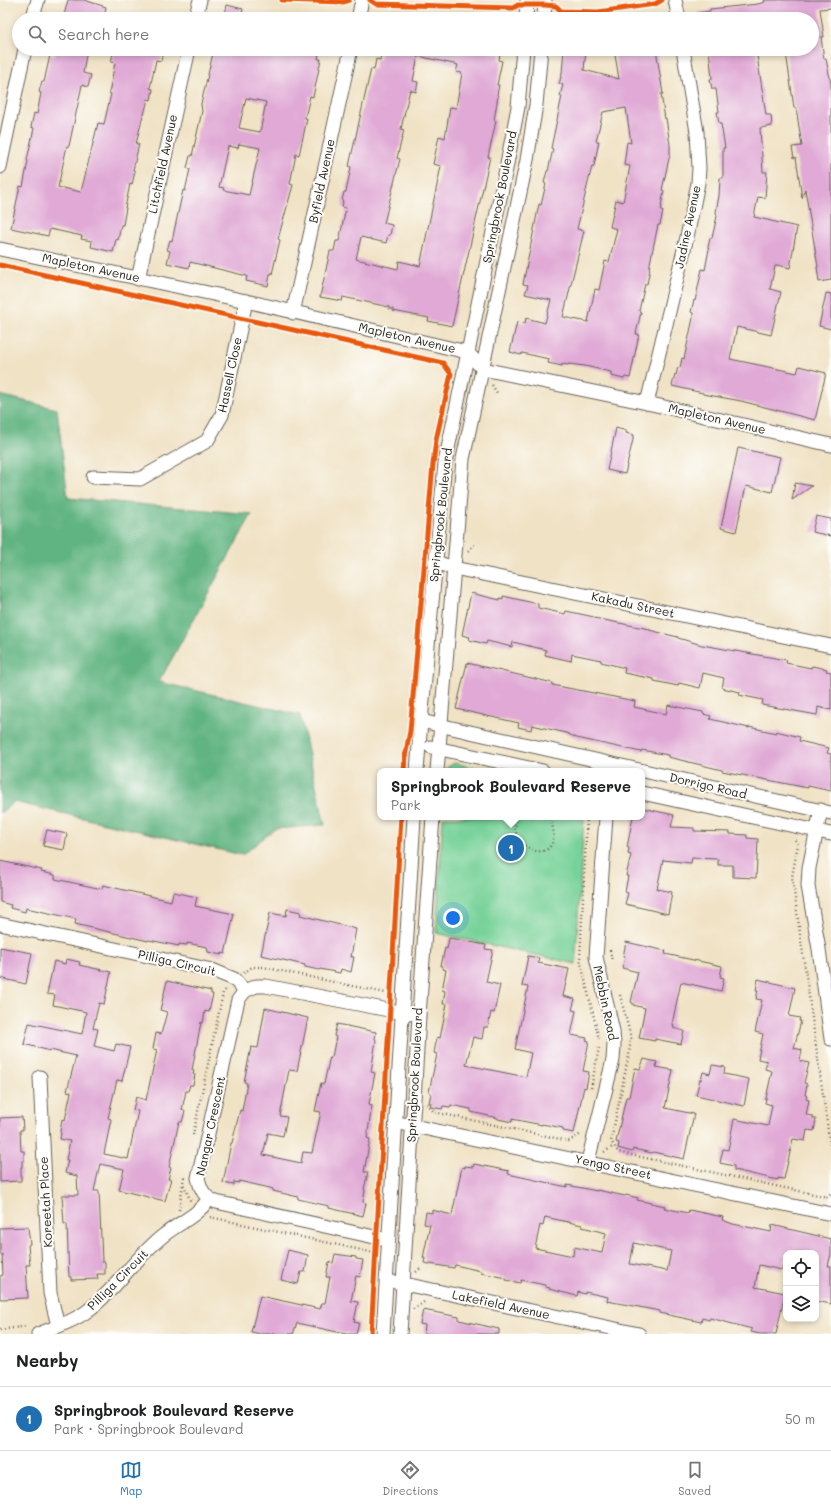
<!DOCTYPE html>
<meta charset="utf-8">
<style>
:root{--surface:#fff;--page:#f2f2f2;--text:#202124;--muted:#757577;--line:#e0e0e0;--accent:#1f6fb2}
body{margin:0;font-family:Mali,sans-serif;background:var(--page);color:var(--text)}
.controls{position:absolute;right:12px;bottom:12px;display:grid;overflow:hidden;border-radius:8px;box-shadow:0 2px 6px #0003}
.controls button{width:36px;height:36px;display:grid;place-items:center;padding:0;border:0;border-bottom:1px solid var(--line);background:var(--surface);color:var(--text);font:20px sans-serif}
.you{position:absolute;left:453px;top:918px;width:14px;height:14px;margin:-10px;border:3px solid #fff;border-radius:50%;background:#1a73e8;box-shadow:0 0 0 6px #1a73e833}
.badge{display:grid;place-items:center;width:26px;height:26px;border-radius:50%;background:var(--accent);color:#fff;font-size:13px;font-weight:700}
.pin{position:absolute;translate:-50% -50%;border:2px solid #fff;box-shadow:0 1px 4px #0006}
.popup{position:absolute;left:377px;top:768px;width:268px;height:52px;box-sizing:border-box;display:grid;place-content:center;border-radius:8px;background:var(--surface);filter:drop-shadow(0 1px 3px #0005);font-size:13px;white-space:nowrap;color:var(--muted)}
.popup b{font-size:15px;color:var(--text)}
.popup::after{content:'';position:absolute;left:50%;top:100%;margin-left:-8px;border:8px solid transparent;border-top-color:var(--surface)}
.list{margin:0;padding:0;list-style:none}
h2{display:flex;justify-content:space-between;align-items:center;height:52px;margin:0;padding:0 16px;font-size:17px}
h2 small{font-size:13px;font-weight:400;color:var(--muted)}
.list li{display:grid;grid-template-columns:26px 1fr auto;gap:12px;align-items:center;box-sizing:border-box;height:64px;padding:0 16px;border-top:1px solid var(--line)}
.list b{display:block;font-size:15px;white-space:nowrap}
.list p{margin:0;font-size:13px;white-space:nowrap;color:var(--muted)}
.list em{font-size:13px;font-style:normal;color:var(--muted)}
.icon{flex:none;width:22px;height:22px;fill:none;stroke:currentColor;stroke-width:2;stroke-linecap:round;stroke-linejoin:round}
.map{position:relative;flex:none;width:831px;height:1334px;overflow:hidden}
.search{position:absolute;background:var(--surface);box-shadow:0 2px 6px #0003;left:12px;right:12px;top:12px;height:44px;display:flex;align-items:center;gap:10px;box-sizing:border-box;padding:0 14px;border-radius:22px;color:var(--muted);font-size:15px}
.sheet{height:116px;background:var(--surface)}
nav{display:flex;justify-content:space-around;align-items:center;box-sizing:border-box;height:56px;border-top:1px solid var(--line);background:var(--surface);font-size:11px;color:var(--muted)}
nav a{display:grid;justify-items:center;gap:2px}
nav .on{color:var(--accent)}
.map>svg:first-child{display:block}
.green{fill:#77d299;stroke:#4a775a}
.forest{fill:#61b481;stroke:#3e684e}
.building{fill:#e0a9d6;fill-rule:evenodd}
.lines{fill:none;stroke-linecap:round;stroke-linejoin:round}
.street-casing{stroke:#666157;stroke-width:15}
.path{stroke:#666157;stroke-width:2.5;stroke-dasharray:1 3;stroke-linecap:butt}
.street{stroke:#fff;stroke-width:13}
.cycleway-casing{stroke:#fdfcf7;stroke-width:8}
.cycleway{stroke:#e8590c;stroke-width:5}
.labels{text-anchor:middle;stroke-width:4;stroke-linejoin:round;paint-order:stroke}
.street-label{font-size:12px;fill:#1c1c1c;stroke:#fdfcf7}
</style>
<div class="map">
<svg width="831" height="1334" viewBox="0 0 831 1334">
<rect width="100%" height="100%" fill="#fdfcf7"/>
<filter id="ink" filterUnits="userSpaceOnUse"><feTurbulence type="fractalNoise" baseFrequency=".025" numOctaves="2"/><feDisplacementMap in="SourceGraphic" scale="8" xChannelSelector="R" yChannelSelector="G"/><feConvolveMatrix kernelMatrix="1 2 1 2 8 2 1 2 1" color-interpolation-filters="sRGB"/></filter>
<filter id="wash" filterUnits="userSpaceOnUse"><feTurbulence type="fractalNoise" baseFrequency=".012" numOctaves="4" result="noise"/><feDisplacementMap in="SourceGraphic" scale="16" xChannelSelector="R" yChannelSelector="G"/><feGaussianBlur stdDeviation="0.9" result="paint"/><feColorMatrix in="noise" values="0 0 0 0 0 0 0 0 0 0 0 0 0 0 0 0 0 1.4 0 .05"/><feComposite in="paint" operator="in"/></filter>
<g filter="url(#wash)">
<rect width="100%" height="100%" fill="#f0e2c5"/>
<!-- green -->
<g class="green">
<path d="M454 763 490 771H445V769Z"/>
<path d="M443 817H584L576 952V964L436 933Z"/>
</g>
<!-- forest -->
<path class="forest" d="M0 395 57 409 68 498 252 514 159 682 300 715 325 825 275 829 242 855 14 802 0 813Z"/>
<g id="blocks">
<!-- building -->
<g class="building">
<path d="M68 0H84L106 7 104 19H63Z"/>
<path d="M764 0H831V8L820 9 824 37H821L824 59H826L831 84V280L819 282 817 267H818L805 189 802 198 796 157 794 158 792 147 802 146 796 108H794L786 52 812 49V19H697V13L710 11V9L758 4 765 2Z"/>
<path d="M227 5 243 9 241 19H224Z"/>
<path d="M56 49H87L83 73 91 75 88 87 82 85 69 146H67L58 187 81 192 98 123 104 124 111 94 109 93 115 63 111 62 114 49H162V51H163L161 61 156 60 150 88 153 89 151 100 148 99 144 115H143L136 144H139L133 170 135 171 132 185 130 184 125 208H126L123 225H121L118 240 116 239 113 252 91 247 92 241 81 239 82 236 50 229 48 236 11 228 20 186 23 187 28 161 27 160 34 128 31 127 34 113 37 114 41 93 39 92 42 81 44 82 50 55 55 56Z"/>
<path d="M214 49H320L318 59H321L313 97 310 96 305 118 307 119 299 155 296 154 290 184 293 185 278 239 280 240 272 274H270L268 286 246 281 247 276 190 262 189 268 167 263 170 251 167 250 170 240 172 241 183 190 185 191 190 169 187 168 190 156H192L202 111 201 104ZM246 98 266 102 260 132 239 128ZM239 144 260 148 249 195 223 190 224 188 219 187 228 146 238 148Z"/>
<path d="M382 49H475L500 54 499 60 502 61 497 85H499L497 95 498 96 494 120 496 121 488 157H490L452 326 428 321 429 318 393 311V309H389V307L343 297 342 301 320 297 330 251H334L336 241H339L346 208 342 207 343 202 342 201 344 192H346L351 167 349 166 371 69 374 70 376 59 380 60ZM418 56 458 65 456 72 462 73 456 108 450 107 445 138 439 136 433 164 441 166 420 266 399 261 398 269 356 259 361 237 386 243 388 235H390L392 225 384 223 400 159 397 158 404 130 401 129 408 98 410 90 416 92 418 82 413 81Z"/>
<path d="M564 49H586L584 70 619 79 614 49H656L663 94H661L665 119 666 118 670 145V154L662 190 664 191 661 206H662L661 210 663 211 660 225H658L652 253 649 269H650L647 284H645L639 311 641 312 636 334H639L630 378 625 377 624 379 611 376V372L585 366 568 364V365L562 364V366L548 363 549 359 522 353 521 355 510 352 517 322 525 323 526 318 545 323 551 300 525 294 528 285 523 284 539 204 541 205 546 184 544 183 547 171H548L553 149 551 148 562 96H560L563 85 559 84 562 73ZM626 108 631 143 627 142 624 165 630 166 623 202 616 200 610 227 617 229 609 262 605 261 599 290 595 289 588 322 563 317 584 231 577 229 592 166H594L599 141H596L603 112Z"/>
<path d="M709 49H756L766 115H771L772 126 760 128 763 172H767L765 198 758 197 754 217 797 227 790 268 777 265 775 266 770 289 781 292 771 335 737 327 730 359 797 373 799 366 826 373 815 420 741 401 703 394V393L672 386 675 374 676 375 678 367 680 368 682 358 684 359 693 318V313L691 312 694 300 695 301 702 269 705 270 709 249 708 248 710 238H712L717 216 716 212 719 196 720 178H723V148H725L721 124H719L717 112H719L716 89H712L710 79H712Z"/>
<path d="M826 293 831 294V329L819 326Z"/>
<path d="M616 428 627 431 626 433 634 435 625 474 607 470Z"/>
<path d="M738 448 780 457 772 492 746 486 736 532 721 528Z"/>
<path d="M795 483 812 486 792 500Z"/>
<path d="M816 516 831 519V536L812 532Z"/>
<path d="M471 593 500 600V598L503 599V596L538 604V608L565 614 566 611 585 615 594 617V618L649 629V630L678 637V638L702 645 775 658 787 660 786 663 811 668 812 666 827 669 826 671 831 672V710L818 707 817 715 762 705 763 700 739 695 740 692 722 688 724 678 703 673 700 688 679 683 678 686 654 681V679L624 673 625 668 601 662V660L572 654 571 661 545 655 546 650 513 642 512 647 487 641 486 644 469 640 470 637 462 635Z"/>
<path d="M467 663 553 683 552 685 635 701 634 707 666 714 668 705 703 712V714L711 716 710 719 749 728V727L776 733V731L800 737 799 741 829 748 827 753 831 754V791L808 786V788L722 771V770L668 757V755L642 750 641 752 577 738 566 733 532 725 531 730 518 727 519 723 456 709Z"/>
<path d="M642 808 674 815 671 827 694 828V831L730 832V834L747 835V838L758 839 756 878 733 877V865H718V859L692 858 691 863 663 860 657 889 672 892 668 914 625 904 628 893 625 892 628 876H626L631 855 628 854 629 848 627 847 633 817H642Z"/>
<path d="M47 830 67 834 64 850 43 846Z"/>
<path d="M0 861 42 870 41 872 55 875V879L102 889 103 885 171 901 173 892 197 897 195 906 234 914 225 954 222 953 221 955 208 952 207 947 187 943V945L179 944V946L154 941 148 940V941L75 924 76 919 58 915 26 908 25 912 10 908 11 905 0 902Z"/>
<path d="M287 909 301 912 300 915 356 929 351 957H354L351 972 341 969 340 973 320 969 319 970 305 967V965L261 955 270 913 286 916Z"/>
<path d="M449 938 486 945 485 949 493 950 486 982 500 985 494 1013 491 1012 488 1027H484L482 1039 473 1037 466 1065 526 1077 531 1053 515 1049 528 987 522 986 528 956 539 958 538 963 569 969 563 996 575 999 572 1010 576 1011 571 1035 587 1038 586 1040 589 1041 583 1071 589 1072 586 1088 584 1087 574 1133 563 1131V1128L542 1124V1125L512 1119V1122L498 1119V1118L471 1112V1109L451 1105 450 1107 443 1106 442 1109 430 1107 431 1103H429L431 1093 429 1092 437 1054 434 1053 437 1037 440 1038 447 1004H443L445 991 442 990 446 970 443 969V966H441L445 948 447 949Z"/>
<path d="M626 942 666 951 665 954 722 966 720 977 724 978 721 991 681 982 672 1024H674L673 1028 684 1031 681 1044 655 1039V1041L639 1038 645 1008 633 1005V1003L631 1002 638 972 622 968 625 958 623 957Z"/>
<path d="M0 947 32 953 26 984 0 978Z"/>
<path d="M66 959 80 962 79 965 111 972 104 1004 99 1003 93 1028 98 1029 94 1046 114 1051 116 1044 130 1047 122 1081 117 1080 108 1118 111 1119 104 1154 128 1159 138 1111 133 1110 136 1097 146 1100 157 1050 153 1049 156 1033 161 1034 167 1012 160 1010 167 981 211 991V994H213L209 1012 205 1011 203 1023 201 1022 192 1070 194 1071 193 1074 195 1075 193 1085H190L188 1091H186L182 1110 185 1111 182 1122H179L169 1167 171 1168 168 1179H171L165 1201 119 1190 124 1169 100 1164 94 1191H99L102 1261V1262H105V1274H97L98 1279 71 1280V1277H69L67 1224H64L62 1195H78L77 1176 65 1173 68 1160H66L70 1141 60 1139 61 1133 60 1132 62 1119 65 1120 71 1092 67 1091 76 1056 50 1050V1051L24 1044 29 1023 82 1034 86 1012 53 1005 55 995 47 994 54 961 65 964Z"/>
<path d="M758 979 795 988 789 1016 800 1018 799 1021H801L794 1048 802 1050 800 1061 809 1063 804 1083 807 1084 805 1095 807 1096 806 1099 809 1100 806 1115 813 1116V1119H816L814 1131 807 1130 805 1141 793 1139 784 1179 778 1178V1180L734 1170V1166L720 1163 723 1149 728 1150 734 1119 768 1126 772 1105 765 1103 772 1071 765 1069 767 1061 758 1059 763 1034 755 1032 762 1000 756 999 758 990H756Z"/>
<path d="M265 1008 308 1018 297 1071 289 1070 280 1116 287 1117 283 1136 268 1133 263 1155 301 1163 303 1152 312 1153 321 1112 315 1111 321 1083 324 1084 330 1056 332 1057 336 1037 334 1036 337 1024 376 1032 375 1039 376 1040 371 1072 375 1073 369 1104 372 1105 367 1138 370 1139 364 1172H368L364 1189 365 1190 363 1202 366 1203 363 1216 329 1208V1206L298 1199V1197L273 1191V1189L270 1188 239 1181V1183L234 1182V1185L223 1183 231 1143H232L240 1110 242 1111 247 1083 244 1082 251 1047 258 1048Z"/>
<path d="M644 1059 657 1062 656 1067 673 1070 665 1108 694 1114 684 1159 653 1152 652 1153 633 1149 632 1152 618 1148 619 1143 616 1142 626 1097H629L635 1068 640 1069Z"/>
<path d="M712 1065 725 1067 724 1074 749 1079 744 1106 696 1095 700 1079 701 1080 703 1072 710 1074Z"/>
<path d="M22 1117 23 1130H20L21 1151H24V1161H22V1167H21V1181L0 1182V1118Z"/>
<path d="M474 1164 509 1171 508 1174 567 1187V1185L597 1191V1190L625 1196 626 1195 638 1198 637 1200 665 1206 664 1208 688 1213 689 1210 723 1217 722 1220 733 1224 771 1232 772 1225 831 1239V1254L828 1266H831V1304L816 1301V1253H786L782 1270 759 1265 755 1287 785 1293 776 1334H760L751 1332 752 1329 710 1318 709 1320 702 1318 701 1322 660 1313V1311L607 1301 608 1297 585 1292V1294L578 1292 577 1296 549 1289 550 1288 545 1287V1285L521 1280 520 1283 506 1280V1278L481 1273V1271L455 1265 454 1268 424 1263 425 1258H423L430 1225 424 1224 426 1212 432 1213V1210L452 1215 462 1167 465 1168V1166L473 1167ZM545 1217 582 1225V1227L606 1233 602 1253 574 1247 573 1256 535 1248 540 1225 543 1226ZM634 1243 671 1251 667 1271 630 1264Z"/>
<path d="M28 1227 30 1244 28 1245 30 1265H26L28 1298 0 1299V1276L3 1275 2 1254 0 1255V1228Z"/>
<path d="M288 1250 308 1255 305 1272H301L298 1284 281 1280Z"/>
<path d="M335 1254 356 1257V1259L363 1260 360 1277 356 1276 351 1301 358 1302 354 1322 359 1323 356 1334H346L297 1323 293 1334H260L251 1332 260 1296 320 1309 322 1303H325L330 1277H326L329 1262 333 1263Z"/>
<path d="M423 1310 459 1317V1320L499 1329V1334H424L425 1325 420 1324Z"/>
</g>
</g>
</g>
<g filter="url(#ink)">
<use href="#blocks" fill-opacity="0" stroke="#666157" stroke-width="1"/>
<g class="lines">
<!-- street casing -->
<g class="street-casing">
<g id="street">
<path d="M675 0 679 19"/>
<path d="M32 19 38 0"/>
<path d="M195 19 200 0"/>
<path d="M358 19 362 0"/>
<path d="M526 19 527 0"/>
<path d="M544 19 545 0"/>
<path d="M0 167 25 49"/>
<path d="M0 249 246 301 467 352 483 369 647 403 831 445"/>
<path d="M138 279 189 49"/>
<path d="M293 313 351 49"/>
<path d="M647 403 687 237 698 183 699 168 697 132 683 49"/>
<path d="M93 477 140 479 207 441 222 415 246 301"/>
<path d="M435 562 454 568 831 646"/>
<path d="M421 721 831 813"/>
<path d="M431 747 543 771"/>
<path d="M417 771 421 721 445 463 505 174 518 107 523 49"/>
<path d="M437 771 463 459 527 160 536 105 541 49"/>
<path d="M642 793 831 834"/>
<path d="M821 810 809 868 808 886 819 949 831 1039"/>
<path d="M0 924 212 970 234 979 245 991 256 986H266L409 1014"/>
<path d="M245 991 238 1000 198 1178C201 1190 204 1197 216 1202L388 1240"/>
<path d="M40 1077 50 1293 58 1326"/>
<path d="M404 1124 831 1214"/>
<path d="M588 1161 613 1060 614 1045 613 1031 596 957 606 817"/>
<path d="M395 1282 639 1334"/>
<path d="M38 1334C54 1328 72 1322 86 1312 115 1291 135 1257 164 1235 180 1222 196 1217 209 1199"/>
<path d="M383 1334 414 817"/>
<path d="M400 1334 419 1016 433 817"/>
</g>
</g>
<!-- path -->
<g class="path">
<path d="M492 385 497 393"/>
<path d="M468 551 474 545"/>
<path d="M518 817C501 850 569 874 550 817"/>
<path d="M587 817 580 959 599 1039"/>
<path d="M795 840 798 844 792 877 831 1151"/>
<path d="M610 950 612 961"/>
<path d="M244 973 252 967H263L390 994"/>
<path d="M620 995 631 1038 629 1054 611 1141 618 1152 827 1197 831 1193"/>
<path d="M591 1088 599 1048"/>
<path d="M427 1104 434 1112 569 1141 581 1134"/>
<path d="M193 1135 223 993 227 988"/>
<path d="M604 1152 614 1146"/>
<path d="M184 1177 183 1183 191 1202"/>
<path d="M179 1210 183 1183"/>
<path d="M210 1217 375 1253"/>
<path d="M416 1272 422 1267"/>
<path d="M413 1309 424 1302"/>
<path d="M0 1330 27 1326"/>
</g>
<!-- street -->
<use href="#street" class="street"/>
<!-- cycleway casing -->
<g class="cycleway-casing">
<g id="cycleway">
<path d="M282 0 344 2 349 0"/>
<path d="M370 0 376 4 513 8 518 5H545L556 6 561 11 598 12 655 4 662 0"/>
<path d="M0 265 443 363 451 374 436 440 433 464 410 731 405 757 404 771"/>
<path d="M371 1334 401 817"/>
</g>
</g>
<!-- cycleway -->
<use href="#cycleway" class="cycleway"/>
</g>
</g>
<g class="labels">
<!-- street labels -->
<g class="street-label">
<text transform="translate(163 164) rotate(-78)" y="4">Litchfield Avenue</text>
<text transform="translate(322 181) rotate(-78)" y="4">Byfield Avenue</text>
<text transform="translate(500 197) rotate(-79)" y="4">Springbrook Boulevard</text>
<text transform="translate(688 227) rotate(-78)" y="4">Jadine Avenue</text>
<text transform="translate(91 268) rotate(12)" y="4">Mapleton Avenue</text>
<text transform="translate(407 338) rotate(13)" y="4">Mapleton Avenue</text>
<text transform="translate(230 375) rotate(-78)" y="4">Hassell Close</text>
<text transform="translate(717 419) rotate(13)" y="4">Mapleton Avenue</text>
<text transform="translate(441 515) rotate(-84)" y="4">Springbrook Boulevard</text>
<text transform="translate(633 605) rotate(12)" y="4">Kakadu Street</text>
<text transform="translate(708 786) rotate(13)" y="4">Dorrigo Road</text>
<text transform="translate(177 963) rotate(13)" y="4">Pilliga Circuit</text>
<text transform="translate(605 1003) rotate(78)" y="4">Mebbin Road</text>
<text transform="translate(415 1075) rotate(-87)" y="4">Springbrook Boulevard</text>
<text transform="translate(211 1126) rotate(-78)" y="4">Nangar Crescent</text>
<text transform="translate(613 1167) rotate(12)" y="4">Yengo Street</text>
<text transform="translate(46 1202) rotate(-93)" y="4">Koreetah Place</text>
<text transform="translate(118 1280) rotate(-45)" y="4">Pilliga Circuit</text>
<text transform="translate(501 1305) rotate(12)" y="4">Lakefield Avenue</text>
</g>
</g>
</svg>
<div class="controls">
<button><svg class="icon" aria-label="locate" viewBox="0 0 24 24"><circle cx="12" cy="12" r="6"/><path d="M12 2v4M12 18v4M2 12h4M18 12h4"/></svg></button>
<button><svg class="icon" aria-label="layers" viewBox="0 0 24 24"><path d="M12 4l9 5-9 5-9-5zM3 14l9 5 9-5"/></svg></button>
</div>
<div class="you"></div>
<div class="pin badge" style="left:511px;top:848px">1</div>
<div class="popup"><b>Springbrook Boulevard Reserve</b>Park</div>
<div class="search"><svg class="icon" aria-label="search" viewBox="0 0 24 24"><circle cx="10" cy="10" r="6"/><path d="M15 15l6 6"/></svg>Search here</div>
</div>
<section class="sheet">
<h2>Nearby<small></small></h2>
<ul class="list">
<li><span class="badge">1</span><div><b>Springbrook Boulevard Reserve</b><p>Park · Springbrook Boulevard</p></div><em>50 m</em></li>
</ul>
</section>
<nav>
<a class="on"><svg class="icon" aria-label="map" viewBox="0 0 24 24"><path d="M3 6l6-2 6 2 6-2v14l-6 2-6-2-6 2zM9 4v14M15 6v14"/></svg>Map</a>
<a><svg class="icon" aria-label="directions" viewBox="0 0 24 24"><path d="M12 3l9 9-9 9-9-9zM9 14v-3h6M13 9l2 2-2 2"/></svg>Directions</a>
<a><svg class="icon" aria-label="saved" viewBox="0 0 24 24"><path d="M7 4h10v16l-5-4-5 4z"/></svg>Saved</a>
</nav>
